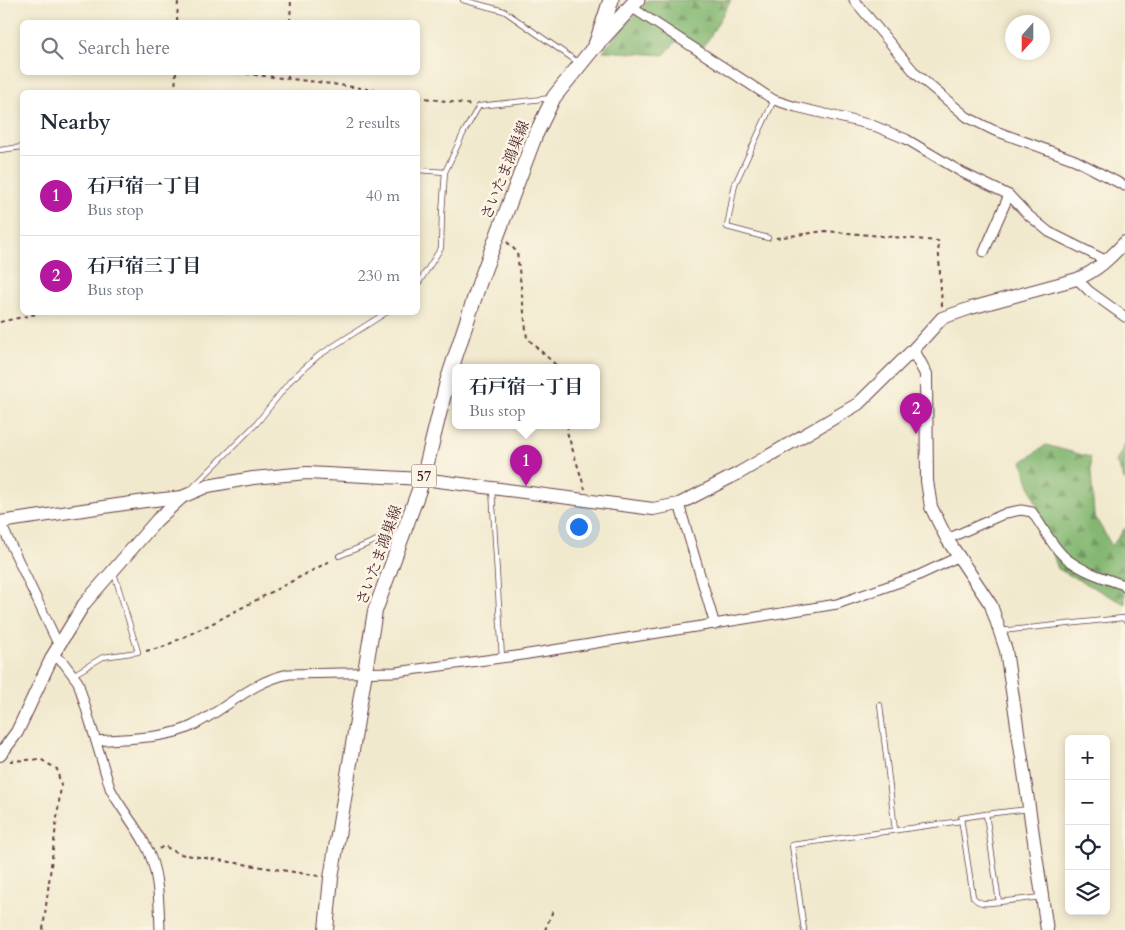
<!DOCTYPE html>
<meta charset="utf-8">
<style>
:root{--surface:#fff;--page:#f6f6f7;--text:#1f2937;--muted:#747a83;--line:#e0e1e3;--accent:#b5179e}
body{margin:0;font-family:Cardo,"Noto Serif JP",serif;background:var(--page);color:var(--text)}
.controls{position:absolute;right:15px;bottom:15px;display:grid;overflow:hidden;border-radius:8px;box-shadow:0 2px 8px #0003}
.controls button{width:45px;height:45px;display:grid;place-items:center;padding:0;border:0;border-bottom:1px solid var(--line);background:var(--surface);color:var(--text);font:25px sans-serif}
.compass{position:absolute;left:1005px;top:15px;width:45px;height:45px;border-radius:50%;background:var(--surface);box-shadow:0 2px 8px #0003;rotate:201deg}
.you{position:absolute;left:578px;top:526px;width:18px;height:18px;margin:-12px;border:4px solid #fff;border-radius:50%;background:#1a73e8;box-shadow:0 0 0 8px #1a73e833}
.badge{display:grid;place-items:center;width:32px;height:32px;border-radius:50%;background:var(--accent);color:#fff;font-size:16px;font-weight:700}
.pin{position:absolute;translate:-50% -41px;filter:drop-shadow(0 1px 2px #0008)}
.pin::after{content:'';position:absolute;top:26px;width:18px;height:15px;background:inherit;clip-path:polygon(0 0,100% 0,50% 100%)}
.popup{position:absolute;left:452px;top:364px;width:148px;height:65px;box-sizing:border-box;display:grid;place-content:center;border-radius:8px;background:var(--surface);filter:drop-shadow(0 1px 4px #0005);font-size:16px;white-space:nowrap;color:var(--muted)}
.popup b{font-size:19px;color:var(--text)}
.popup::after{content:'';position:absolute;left:50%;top:100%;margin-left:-10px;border:10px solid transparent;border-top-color:var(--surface)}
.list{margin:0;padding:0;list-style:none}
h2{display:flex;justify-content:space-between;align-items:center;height:65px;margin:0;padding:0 20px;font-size:21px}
h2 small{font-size:16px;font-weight:400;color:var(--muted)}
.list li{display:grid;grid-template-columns:32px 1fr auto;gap:15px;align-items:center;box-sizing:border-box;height:80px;padding:0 20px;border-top:1px solid var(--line)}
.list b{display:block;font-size:19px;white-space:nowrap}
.list p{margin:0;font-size:16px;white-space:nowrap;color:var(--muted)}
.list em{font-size:16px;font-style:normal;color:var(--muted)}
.icon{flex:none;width:28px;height:28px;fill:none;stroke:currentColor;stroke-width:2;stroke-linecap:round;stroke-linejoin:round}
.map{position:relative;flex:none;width:1125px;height:930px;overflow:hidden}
.search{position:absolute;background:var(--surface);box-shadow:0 2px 8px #0003;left:20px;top:20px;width:400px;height:55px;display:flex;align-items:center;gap:12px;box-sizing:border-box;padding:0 18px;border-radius:8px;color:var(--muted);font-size:19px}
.panel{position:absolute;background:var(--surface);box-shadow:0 2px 8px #0003;left:20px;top:90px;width:400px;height:225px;border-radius:8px}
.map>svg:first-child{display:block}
.forest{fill:url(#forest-firs);stroke:#676b4e}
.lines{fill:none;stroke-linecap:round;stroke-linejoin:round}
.lane-casing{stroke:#633d43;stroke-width:6}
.street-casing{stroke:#633d43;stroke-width:11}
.secondary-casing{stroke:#633d43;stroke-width:14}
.primary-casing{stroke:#633d43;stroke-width:16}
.highway-casing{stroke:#633d43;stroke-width:17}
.path{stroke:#633d43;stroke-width:2;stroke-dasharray:4 4;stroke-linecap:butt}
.lane{stroke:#fff;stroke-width:4.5}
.street{stroke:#fff;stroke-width:9}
.secondary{stroke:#fff;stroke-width:12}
.primary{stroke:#fff;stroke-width:14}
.highway{stroke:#fff;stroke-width:15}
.labels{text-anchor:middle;stroke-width:5;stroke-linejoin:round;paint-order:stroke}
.shield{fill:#fcf5e5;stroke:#7f5f63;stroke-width:1}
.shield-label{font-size:14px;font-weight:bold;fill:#4a1f2b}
.street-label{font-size:15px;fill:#4a1f2b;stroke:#fcf5e5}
</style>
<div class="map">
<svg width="1125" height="930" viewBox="0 0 1125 930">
<defs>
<pattern id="forest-firs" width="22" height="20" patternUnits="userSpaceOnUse" patternTransform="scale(1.25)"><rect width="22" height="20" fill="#84b772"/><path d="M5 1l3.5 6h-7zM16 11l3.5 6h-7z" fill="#6e945e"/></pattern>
</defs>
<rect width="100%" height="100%" fill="#fcf5e5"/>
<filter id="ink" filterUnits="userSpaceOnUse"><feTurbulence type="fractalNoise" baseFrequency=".02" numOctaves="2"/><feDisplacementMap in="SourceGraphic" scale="10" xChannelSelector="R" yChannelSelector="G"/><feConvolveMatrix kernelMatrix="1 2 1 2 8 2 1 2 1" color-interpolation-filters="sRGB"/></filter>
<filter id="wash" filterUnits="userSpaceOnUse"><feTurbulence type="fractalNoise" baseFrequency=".0096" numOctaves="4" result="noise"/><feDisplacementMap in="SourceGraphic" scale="20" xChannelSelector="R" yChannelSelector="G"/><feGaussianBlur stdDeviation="1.12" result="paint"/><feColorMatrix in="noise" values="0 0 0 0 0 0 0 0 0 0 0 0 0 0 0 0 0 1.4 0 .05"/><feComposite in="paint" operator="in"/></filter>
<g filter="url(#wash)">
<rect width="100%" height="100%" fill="#f1e9cd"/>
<!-- forest -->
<g class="forest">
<path d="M648 0H731L708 40 701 48 681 36 664 55 603 51Z"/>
<path d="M1125 443V481L1116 462Z"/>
<path d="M1046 445 1090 457 1094 515 1112 546 1125 528V604L1058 569 1022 462Z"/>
</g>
</g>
<g filter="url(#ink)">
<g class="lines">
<!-- lane casing -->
<g class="lane-casing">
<g id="lane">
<path d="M463 0 504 11 579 63"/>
<path d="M0 150 22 147"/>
<path d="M418 170 445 172"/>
<path d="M768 238 727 227 735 184 774 100"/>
<path d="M418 284 441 248 442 213 445 172 464 132 479 106 551 98"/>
<path d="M192 488 257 423 291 380 318 356 387 312"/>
<path d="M492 489 502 658"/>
<path d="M339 556 389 535H401"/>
<path d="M1000 631 1123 618 1125 620"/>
<path d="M73 675 103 657 138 652 114 573"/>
<path d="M880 705 895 830"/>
<path d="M1029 809 986 814 999 902 1041 897"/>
<path d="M986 814 961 818 973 897C980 906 989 903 999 902"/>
<path d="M804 930 792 845 961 821"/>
</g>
</g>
<!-- street casing -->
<g class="street-casing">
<g id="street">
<path d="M854 0 916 74 967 117 993 130 1075 160 1125 186"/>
<path d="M631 7 774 100 796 107 872 125 906 139 963 173 1009 195 1027 214 1049 232 1107 261"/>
<path d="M984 252 1009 195"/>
<path d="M1077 279 1089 291 1125 317"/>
<path d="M679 504 715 625"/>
<path d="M0 522 59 646"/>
<path d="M947 539 1006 513 1021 510 1032 512C1043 527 1052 547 1067 559 1084 572 1104 578 1124 585L1125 587"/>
<path d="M53 655 63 662 78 682 110 788C120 808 135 824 145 844 159 870 159 901 160 930"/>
<path d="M97 741C126 738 166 739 192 726 225 710 252 681 289 674L396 672 516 656 837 604 917 576 960 556"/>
</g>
</g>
<!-- secondary casing -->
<g class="secondary-casing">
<g id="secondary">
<path d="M913 350 926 374 927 481 931 507 947 539 991 605 1006 650 1047 930"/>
<path d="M0 522 145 501 182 497"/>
<path d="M0 755 17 732 53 655 84 604 157 520 182 497 208 486 253 478 307 473 423 479 653 509 679 504 739 473 858 404 913 350 942 318 971 308 1077 279C1097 271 1110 258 1125 242"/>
</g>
</g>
<!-- primary casing -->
<g class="primary-casing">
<path id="primary" d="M326 930 331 878 375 611 423 479 447 382 480 281 535 136 554 97 595 46"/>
</g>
<!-- highway casing -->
<g class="highway-casing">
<g id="highway">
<path d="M596 45 611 0"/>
<path d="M595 46 637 0"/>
</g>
</g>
<!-- path -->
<g class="path">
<path d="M177 22 178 0"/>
<path d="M290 22 291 0"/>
<path d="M230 72 317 82 389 92"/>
<path d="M288 79V72"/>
<path d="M175 92 176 72"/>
<path d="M418 97 472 105"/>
<path d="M776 238 825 231 938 241 942 306"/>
<path d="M507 242 517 252 527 338 558 367"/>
<path d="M0 322 45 312"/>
<path d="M568 425 567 432 585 489"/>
<path d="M146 651 163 647 211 624 332 560"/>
<path d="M10 761 40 759 57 769 61 786 43 930"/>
<path d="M159 849 164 846 180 854 319 876"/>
<path d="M545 930 554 908"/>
</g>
<!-- lane -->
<use href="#lane" class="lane"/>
<!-- street -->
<use href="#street" class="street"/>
<!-- secondary -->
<use href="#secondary" class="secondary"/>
<!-- primary -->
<use href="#primary" class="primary"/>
<!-- highway -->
<use href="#highway" class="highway"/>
</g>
</g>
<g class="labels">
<!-- shield labels -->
<rect class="shield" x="411.5" y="464.5" width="25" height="23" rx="4"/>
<g class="shield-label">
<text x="424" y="481">57</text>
</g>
<!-- street labels -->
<g class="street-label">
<text transform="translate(505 170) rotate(-68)" y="5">さいたま鴻巣線</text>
<text transform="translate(379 555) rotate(-70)" y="5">さいたま鴻巣線</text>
</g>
</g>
</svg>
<div class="controls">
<button>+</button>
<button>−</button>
<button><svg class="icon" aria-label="locate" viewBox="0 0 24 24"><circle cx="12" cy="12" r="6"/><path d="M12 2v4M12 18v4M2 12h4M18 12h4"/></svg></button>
<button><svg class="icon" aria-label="layers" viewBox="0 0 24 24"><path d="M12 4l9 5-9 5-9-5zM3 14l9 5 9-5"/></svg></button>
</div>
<svg class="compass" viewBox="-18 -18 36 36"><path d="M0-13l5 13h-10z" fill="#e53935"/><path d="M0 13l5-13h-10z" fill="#747a83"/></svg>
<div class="you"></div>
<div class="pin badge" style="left:526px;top:486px">1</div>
<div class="popup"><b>石戸宿一丁目</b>Bus stop</div>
<div class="pin badge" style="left:916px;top:434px">2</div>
<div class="search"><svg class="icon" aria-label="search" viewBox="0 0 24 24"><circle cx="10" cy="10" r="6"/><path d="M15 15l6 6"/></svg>Search here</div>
<section class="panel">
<h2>Nearby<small>2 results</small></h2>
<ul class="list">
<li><span class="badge">1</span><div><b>石戸宿一丁目</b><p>Bus stop</p></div><em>40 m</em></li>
<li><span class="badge">2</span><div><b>石戸宿三丁目</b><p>Bus stop</p></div><em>230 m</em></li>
</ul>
</section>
</div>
